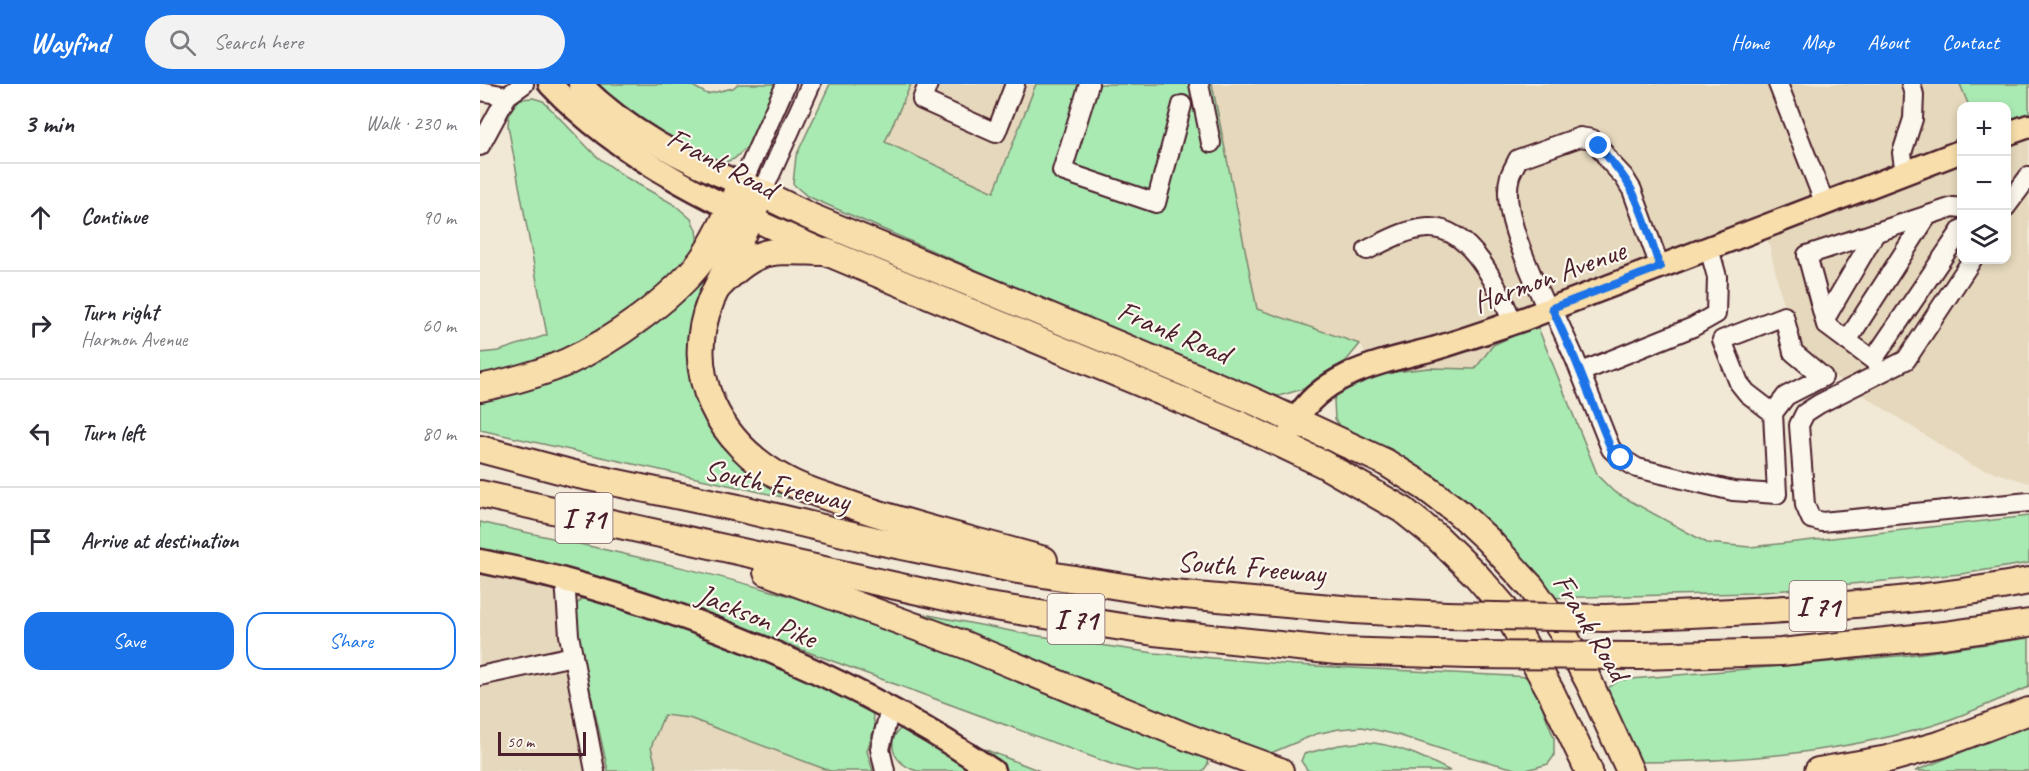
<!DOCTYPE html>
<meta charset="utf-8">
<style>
:root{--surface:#fff;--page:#f2f2f3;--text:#2b2b33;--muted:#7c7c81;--line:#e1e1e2;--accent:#1a73e8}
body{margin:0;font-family:Caveat,sans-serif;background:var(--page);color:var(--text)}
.controls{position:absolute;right:18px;top:18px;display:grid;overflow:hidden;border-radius:12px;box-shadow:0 3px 9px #0003}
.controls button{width:54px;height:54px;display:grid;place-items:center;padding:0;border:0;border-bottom:2px solid var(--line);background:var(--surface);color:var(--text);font:30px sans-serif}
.scale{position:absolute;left:18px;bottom:15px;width:88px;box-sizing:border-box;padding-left:6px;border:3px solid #4a1f2b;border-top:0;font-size:16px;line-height:21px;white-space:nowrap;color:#4a1f2b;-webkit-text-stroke:4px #fbf7ec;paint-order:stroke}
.stop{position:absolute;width:18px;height:18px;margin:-14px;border:4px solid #1a73e8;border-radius:50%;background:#fff}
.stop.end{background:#1a73e8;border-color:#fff;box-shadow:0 2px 6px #0008}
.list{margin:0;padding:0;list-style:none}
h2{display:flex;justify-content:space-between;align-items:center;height:78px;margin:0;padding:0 24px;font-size:26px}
h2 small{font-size:20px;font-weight:400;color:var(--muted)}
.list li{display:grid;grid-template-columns:39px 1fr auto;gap:18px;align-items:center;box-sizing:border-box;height:108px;padding:0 24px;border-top:2px solid var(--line)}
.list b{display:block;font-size:22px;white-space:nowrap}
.list p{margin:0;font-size:20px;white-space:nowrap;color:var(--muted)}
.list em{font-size:20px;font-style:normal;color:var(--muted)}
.actions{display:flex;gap:12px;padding:18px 24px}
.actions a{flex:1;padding:14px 0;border:2px solid var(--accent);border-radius:18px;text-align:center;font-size:21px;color:var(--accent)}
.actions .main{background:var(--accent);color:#fff}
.icon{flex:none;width:33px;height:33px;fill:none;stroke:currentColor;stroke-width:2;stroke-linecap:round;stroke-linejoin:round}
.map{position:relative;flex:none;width:1549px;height:687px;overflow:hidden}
header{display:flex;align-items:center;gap:36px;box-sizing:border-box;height:84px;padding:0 30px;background:var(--accent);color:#fff}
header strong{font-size:28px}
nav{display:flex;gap:33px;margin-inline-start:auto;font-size:21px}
.search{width:420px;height:54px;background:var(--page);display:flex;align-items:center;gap:15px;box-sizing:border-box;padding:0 21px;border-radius:33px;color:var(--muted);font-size:22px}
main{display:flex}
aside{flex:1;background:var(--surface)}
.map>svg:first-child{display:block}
.built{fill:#e5d8bc}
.green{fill:#a9eab2;stroke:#7a846e;stroke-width:1.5}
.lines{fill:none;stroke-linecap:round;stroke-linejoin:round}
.minor-casing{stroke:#4a1f2b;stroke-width:22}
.major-casing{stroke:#4a1f2b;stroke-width:27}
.highway-casing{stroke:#4a1f2b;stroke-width:30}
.minor{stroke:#fbf7ec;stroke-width:18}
.major{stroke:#f8deab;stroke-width:22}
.highway{stroke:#f8deab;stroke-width:26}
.highway-bridge-casing{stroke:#4a1f2b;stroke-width:30;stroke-linecap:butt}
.highway-bridge{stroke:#f8deab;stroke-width:26}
.route{stroke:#1a73e8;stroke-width:8}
.labels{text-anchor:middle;stroke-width:4.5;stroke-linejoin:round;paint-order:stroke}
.shield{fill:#fbf7ec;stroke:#7f6065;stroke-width:1.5}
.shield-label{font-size:28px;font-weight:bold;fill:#4a1f2b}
.street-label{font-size:30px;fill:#4a1f2b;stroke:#fbf7ec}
</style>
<header>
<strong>Wayfind</strong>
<div class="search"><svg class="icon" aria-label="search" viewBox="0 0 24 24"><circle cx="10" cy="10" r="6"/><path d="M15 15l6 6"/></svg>Search here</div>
<nav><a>Home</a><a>Map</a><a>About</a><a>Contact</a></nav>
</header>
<main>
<aside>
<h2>3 min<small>Walk · 230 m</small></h2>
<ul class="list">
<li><svg class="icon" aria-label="ahead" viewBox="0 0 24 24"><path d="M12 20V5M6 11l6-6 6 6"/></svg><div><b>Continue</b></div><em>90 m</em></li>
<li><svg class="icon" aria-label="right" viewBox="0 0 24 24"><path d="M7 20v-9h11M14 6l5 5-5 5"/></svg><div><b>Turn right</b><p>Harmon Avenue</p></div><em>60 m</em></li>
<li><svg class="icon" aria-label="left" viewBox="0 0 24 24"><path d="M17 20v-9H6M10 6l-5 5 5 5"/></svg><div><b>Turn left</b></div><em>80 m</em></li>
<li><svg class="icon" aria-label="arrive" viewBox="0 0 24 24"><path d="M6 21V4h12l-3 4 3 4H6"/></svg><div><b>Arrive at destination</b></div></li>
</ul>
<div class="actions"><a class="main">Save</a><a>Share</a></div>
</aside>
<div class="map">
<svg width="1549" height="687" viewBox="0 0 1549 687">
<rect width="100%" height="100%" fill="#f1e9d6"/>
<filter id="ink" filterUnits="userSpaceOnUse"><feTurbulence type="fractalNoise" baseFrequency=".0167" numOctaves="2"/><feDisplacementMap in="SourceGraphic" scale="12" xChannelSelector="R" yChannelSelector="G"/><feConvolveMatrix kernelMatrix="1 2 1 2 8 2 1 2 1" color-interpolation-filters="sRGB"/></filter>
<g filter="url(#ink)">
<!-- built -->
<g class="built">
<path d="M431 0H556L514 108 405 58Z"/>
<path d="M732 0H1480L1489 22H1482V176H1526L1527 57 1549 48V399L1491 381 1315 267 1286 149 1057 241 1013 261 996 285 949 284 897 290 880 260 777 225Z"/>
<path d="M0 487 106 511 92 525 128 687H0Z"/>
<path d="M183 631 209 634 350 687H177L171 663Z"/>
</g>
<!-- green -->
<g class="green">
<path d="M117 0H209L227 10 253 4 258 0H297L267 63 254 75 239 80 186 57 134 19Z"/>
<path d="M350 0H431L405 58 514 108 556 0H732L777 225 880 260 866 277 823 305 799 312 773 307 327 112 313 100 316 72Z"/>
<path d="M1480 0H1549V33L1527 42 1526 22H1489Z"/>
<path d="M53 14 63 17 116 72 147 94 195 121 211 135 216 146 218 162 212 176 124 248 72 273 0 295V269L19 267 67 251 28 42 29 28 40 15Z"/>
<path d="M235 179 214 220 209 246 211 290 219 318 334 420 0 346V312L18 310Z"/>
<path d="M1057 241 1118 392 1134 408 1227 459 1270 463 1549 432V479L1481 490 1273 509 1062 514 863 346 855 335 854 316 859 306 897 290 949 284 995 285 1013 261Z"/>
<path d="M0 438C111 463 223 485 332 519 466 561 596 618 726 672L728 680 723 687H656L634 681 282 551 103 489 0 466Z"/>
<path d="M106 511 189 537 375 611 392 628 395 642 387 667 393 687H350L209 634 184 631 171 663 177 687H128L92 525Z"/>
<path d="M428 527 546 550 674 569 814 581 1051 593 1074 654V672L1068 680 1043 687 967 667 918 651 882 643 859 645 836 650 791 669 777 671Z"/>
<path d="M1549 554V603C1517 616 1484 632 1451 642 1360 668 1256 678 1161 678L1125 606 1140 596 1429 571Z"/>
<path d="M435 638 560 687H437C406 678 404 645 435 638Z"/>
<path d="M1549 641V687H1435Z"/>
<path d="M885 658C916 660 943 673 970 687H828L821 677 824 670 859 661Z"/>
</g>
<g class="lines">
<!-- minor casing -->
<g class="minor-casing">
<g id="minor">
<path d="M448 0 442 16 516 49 535 0"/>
<path d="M609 0 582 87 676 119 702 21"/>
<path d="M719 0 731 59"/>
<path d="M1298 0 1345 120"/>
<path d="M0 7 27 12"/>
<path d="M0 62 27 12 44 0"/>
<path d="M1425 89 1422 69 1433 35 1434 11 1431 0"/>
<path d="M262 100 306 0"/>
<path d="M282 109 331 0"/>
<path d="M1526 123 1549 92"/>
<path d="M1482 124 1473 123 1327 171 1346 241 1393 276 1482 145"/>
<path d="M887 166C906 157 926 145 948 144 991 142 1019 205 1033 239"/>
<path d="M1492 176 1426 276 1339 320 1325 329 1319 341 1325 421 1331 435 1342 438 1549 418"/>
<path d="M1072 224 1095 275 1131 365 1141 374 1157 384 1253 407 1297 410 1293 329 1306 312 1343 293 1313 268 1304 232 1242 256 1259 299 1267 309 1293 329"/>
<path d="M1067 226C1053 192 1019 128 1030 92 1032 86 1036 80 1038 75L1100 53 1112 55 1119 62 1130 78 1144 93 1152 106 1180 183"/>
<path d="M1345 235 1396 148"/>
<path d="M1367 257 1448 131"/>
<path d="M1101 288 1213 243 1236 230 1237 193 1229 164"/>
<path d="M85 496 89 551 115 687"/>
<path d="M0 592 93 572"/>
<path d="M405 687 400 665 410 625"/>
</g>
</g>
<!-- major casing -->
<g class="major-casing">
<g id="major">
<path d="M70 0C144 79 246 124 344 167"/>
<path d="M100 0C146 46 201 76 262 100"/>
<path d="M1526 50 1549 42"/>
<path d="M805 363C808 355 811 346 815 338 842 288 903 278 953 265 984 256 1014 245 1044 235L1482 67"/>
<path d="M0 477C28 483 56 488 84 496 233 536 386 601 513 687"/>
</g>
</g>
<!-- highway casing -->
<g class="highway-casing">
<g id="highway">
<path d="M282 109 231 216C201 290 239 360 306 396 324 406 346 412 366 419 430 442 498 457 564 476"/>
<path d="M237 204C278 161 290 167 346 168L761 341 843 380 923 426 958 454 996 491 1023 522 1071 608 1109 687"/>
<path d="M0 304C29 298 60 290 87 278 131 258 192 215 221 177 238 154 249 126 262 100L331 133 771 316 905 378 945 403 978 428 1008 456 1052 504 1082 547 1109 598 1150 687"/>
<path d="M0 365 94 390 258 424 393 456 538 486 682 509 874 526 966 531"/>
<path d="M0 410 502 521 674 548 857 567 989 571"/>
<path d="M287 488 485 561 707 653 800 687"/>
<path d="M1126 534C1267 527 1410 524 1549 497"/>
<path d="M1159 572 1301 568 1464 551 1549 539"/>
<path d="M1338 687 1408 675 1462 660 1549 627"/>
</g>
</g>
<!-- minor -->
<use href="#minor" class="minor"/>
<!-- major -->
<use href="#major" class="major"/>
<!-- highway -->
<use href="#highway" class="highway"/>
<!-- highway-bridge casing -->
<g class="highway-bridge-casing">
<g id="highway-bridge">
<path d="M966 531 1126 534"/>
<path d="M989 571 1159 572"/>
</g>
</g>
<!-- highway-bridge -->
<use href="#highway-bridge" class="highway-bridge"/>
</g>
</g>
<g class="lines" filter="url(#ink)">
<!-- route -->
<path class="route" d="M1119 62C1129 76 1142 88 1150 103 1163 126 1171 158 1180 183L1072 224 1095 275 1131 365 1141 374"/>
</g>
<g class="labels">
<!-- shield labels -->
<g class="shield">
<rect x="75.5" y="409" width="57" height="50" rx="4.5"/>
<rect x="1309.5" y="497" width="57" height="50" rx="4.5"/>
<rect x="567.5" y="510" width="57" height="50" rx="4.5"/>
</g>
<g class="shield-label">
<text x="104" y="444">I 71</text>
<text x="1338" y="532">I 71</text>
<text x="596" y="545">I 71</text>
</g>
<!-- street labels -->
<g class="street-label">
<text transform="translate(242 79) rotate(28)" y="10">Frank Road</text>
<text transform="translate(1069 192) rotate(-20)" y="10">Harmon Avenue</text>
<text transform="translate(694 248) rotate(23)" y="10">Frank Road</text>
<text transform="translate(297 401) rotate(13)" y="10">South Freeway</text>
<text transform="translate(771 483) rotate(5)" y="10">South Freeway</text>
<text transform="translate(277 532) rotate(22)" y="10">Jackson Pike</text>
<text transform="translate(1111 543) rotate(59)" y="10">Frank Road</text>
</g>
</g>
</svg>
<div class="controls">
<button>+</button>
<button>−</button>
<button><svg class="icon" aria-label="layers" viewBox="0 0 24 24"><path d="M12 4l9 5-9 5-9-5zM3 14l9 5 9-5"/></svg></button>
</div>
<div class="scale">50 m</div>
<div class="stop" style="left:1141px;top:374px"></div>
<div class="stop end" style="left:1119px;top:62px"></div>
</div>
</main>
